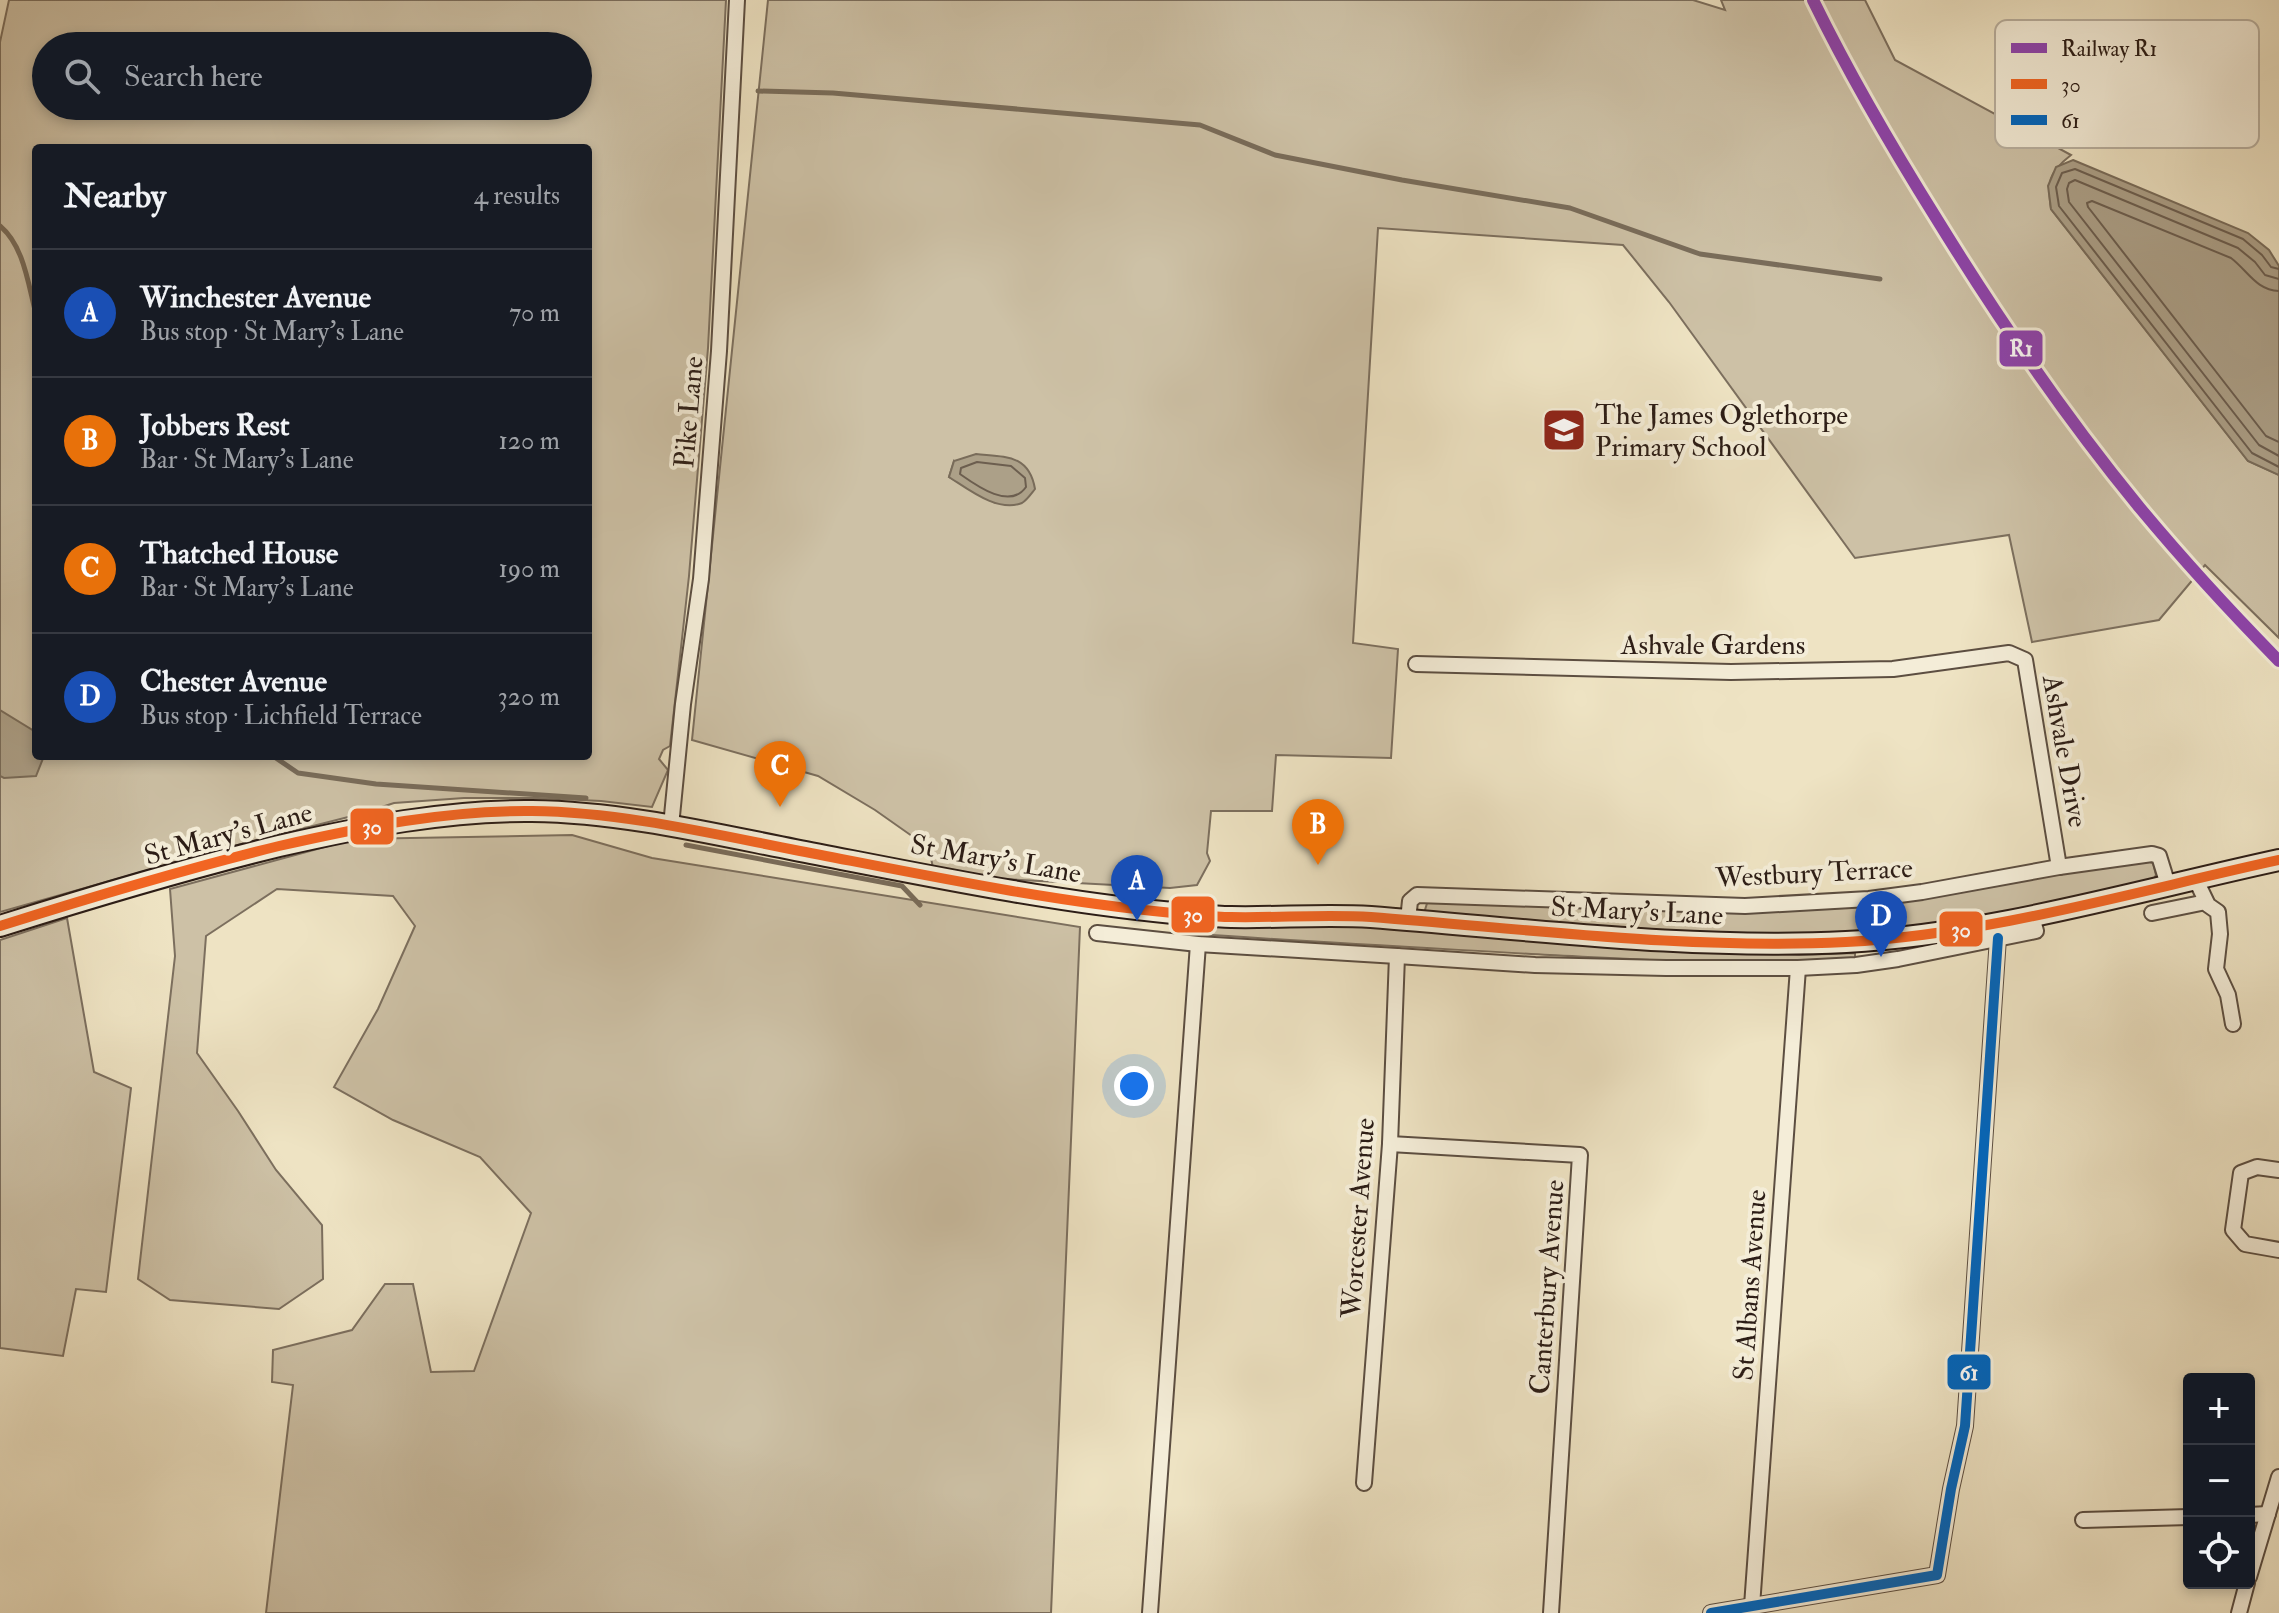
<!DOCTYPE html>
<meta charset="utf-8">
<style>
:root{--surface:#171b24;--page:#20242c;--text:#f1f3f6;--muted:#9ea1a6;--line:#363941;--accent:#db2777}
body{margin:0;font-family:"IM FELL Double Pica",serif;background:var(--page);color:var(--text)}
.controls{position:absolute;right:24px;bottom:24px;display:grid;overflow:hidden;border-radius:8px;box-shadow:0 4px 12px #0003}
.controls button{width:72px;height:72px;display:grid;place-items:center;padding:0;border:0;border-bottom:2px solid var(--line);background:var(--surface);color:var(--text);font:40px sans-serif}
.you{position:absolute;left:1134px;top:1086px;width:28px;height:28px;margin:-20px;border:6px solid #fff;border-radius:50%;background:#1a73e8;box-shadow:0 0 0 12px #1a73e833}
.badge{display:grid;place-items:center;width:52px;height:52px;border-radius:50%;background:var(--accent);color:#fff;font-size:26px;font-weight:700}
.pin{position:absolute;translate:-50% -66px;filter:drop-shadow(0 2px 4px #0008)}
.pin::after{content:'';position:absolute;top:42px;width:28px;height:24px;background:inherit;clip-path:polygon(0 0,100% 0,50% 100%)}
.list{margin:0;padding:0;list-style:none}
h2{display:flex;justify-content:space-between;align-items:center;height:104px;margin:0;padding:0 32px;font-size:34px}
h2 small{font-size:26px;font-weight:400;color:var(--muted)}
.list li{display:grid;grid-template-columns:52px 1fr auto;gap:24px;align-items:center;box-sizing:border-box;height:128px;padding:0 32px;border-top:2px solid var(--line)}
.list b{display:block;font-size:30px;white-space:nowrap}
.list p{margin:0;font-size:26px;white-space:nowrap;color:var(--muted)}
.list em{font-size:26px;font-style:normal;color:var(--muted)}
.icon{flex:none;width:44px;height:44px;fill:none;stroke:currentColor;stroke-width:2;stroke-linecap:round;stroke-linejoin:round}
.map{position:relative;flex:none;width:2279px;height:1613px;overflow:hidden}
.search{position:absolute;background:var(--surface);box-shadow:0 4px 12px #0003;left:32px;top:32px;width:560px;height:88px;display:flex;align-items:center;gap:20px;box-sizing:border-box;padding:0 28px;border-radius:44px;color:var(--muted);font-size:30px}
.panel{position:absolute;background:var(--surface);box-shadow:0 4px 12px #0003;left:32px;top:144px;width:560px;height:616px;border-radius:8px}
.map>svg:first-child{display:block}
.green{fill:#cdc1a6;stroke:#7c6f5e;stroke-width:2;fill-rule:evenodd}
.water{fill:#aca088;stroke:#796c5a;stroke-width:2}
.lines{fill:none;stroke-linecap:round;stroke-linejoin:round}
.shore{stroke:#6c5e4f;stroke-width:2}
.stream{stroke:#796c5a;stroke-width:5}
.minor-casing{stroke:#5c4e41;stroke-width:18}
.secondary-casing{stroke:#2c1d16;stroke-width:24}
.minor{stroke:#f4edd8;stroke-width:14}
.secondary{stroke:#f4edd8;stroke-width:20}
.bus-1-casing{stroke:#f4edd8;stroke-width:16}
.bus-2-casing{stroke:#f4edd8;stroke-width:16}
.bus-1{stroke:#f26522;stroke-width:10}
.bus-2{stroke:#0065bd;stroke-width:10}
.rail-1-casing{stroke:#f4edd8;stroke-width:18}
.rail-1{stroke:#8e44ad;stroke-width:12}
.labels{text-anchor:middle;stroke-width:8;stroke-linejoin:round;paint-order:stroke}
.street-label{font-size:28px;fill:#2c1d16;stroke:#f4edd8}
.poi-label{font-size:28px;fill:#2c1d16;stroke:#f4edd8;text-anchor:start}
.key{fill:#f4edd8;stroke:#b8af9e;stroke-width:2}
.key-label{font-size:22px;fill:#2c1d16}
.line-badge{stroke:#f4edd8;stroke-width:3}
.badge-label{font-size:22px;text-anchor:middle;font-weight:bold;fill:#fff}
</style>
<div class="map">
<svg width="2279" height="1613" viewBox="0 0 2279 1613">
<rect width="100%" height="100%" fill="#eee3c3"/>
<filter id="stains"><feTurbulence type="fractalNoise" baseFrequency=".0025" numOctaves="4"/><feColorMatrix values="0 0 0 0 .2 0 0 0 0 .09 0 0 0 0 .02 0 0 0 .5 -.17"/></filter>
<radialGradient id="worn" r=".72"><stop offset=".6" stop-color="#630" stop-opacity="0"/><stop offset="1" stop-color="#630" stop-opacity=".3"/></radialGradient>
<!-- green -->
<g class="green">
<path d="M9 0H726L708 348 689 576 670 746 663 750 659 759 668 770 652 807 601 801 538 798H464L394 803 360 814 230 847 0 912V42ZM46 46H578V106H46ZM36 148H588V756H36Z"/>
<path d="M768 0H1693L1725 10 1721 0H1865L1895 60 2071 155C2048 173 2047 182 2051 209L2248 461 2279 475V638L2205 565 2159 620 2032 642 2009 535 1855 558 1669 302 1623 245 1378 228 1353 643 1398 649 1391 758 1276 755 1272 811H1211L1207 853 1210 861 1197 885 1170 888 1002 879 933 868 929 848 875 810 818 776 692 740ZM954 461 995 503 949 477Z"/>
<path d="M572 835 652 858 1080 927 1051 1613H266L293 1385 272 1382 273 1350 352 1330 385 1284H413L431 1372 474 1371 531 1213 480 1157 393 1120 334 1087 378 1009 415 926 393 896 277 889 206 936 197 1053 238 1111 276 1170 322 1225 323 1279 279 1309 170 1300 138 1279 175 956 170 889 354 839Z"/>
<path d="M2141 858 2153 863 2156 875 2150 885 1951 923 1834 936H1728L1427 914 1425 910 1428 900 1748 911Z"/>
<path d="M67 918 94 1072 131 1088 106 1292 76 1289 63 1356 0 1348V940Z"/>
<path d="M1187 922 1403 926 1710 950 1799 955 1855 953V958C1754 967 1651 960 1550 955 1428 948 1306 942 1184 933L1179 929 1181 924Z"/>
</g>
<!-- water -->
<g class="water">
<path d="M2073 160 2248 233 2269 250 2279 266V475L2248 461 2051 209 2048 186 2056 167Z"/>
<path d="M976 454C1005 457 1029 454 1035 489 1031 494 1027 500 1022 503 998 513 968 489 949 477L954 461Z"/>
<path d="M0 710 34 731 36 735V756H44L36 776 4 778 0 776Z"/>
</g>
<g class="lines">
<!-- shore -->
<g class="shore">
<path d="M2279 269 2271 267 2262 255 2243 239 2075 169 2062 173 2056 187 2059 206 2252 453 2279 467"/>
<path d="M2279 279 2265 275 2255 262 2238 248 2075 180 2069 183 2067 189 2069 202 2259 445 2279 456"/>
<path d="M2279 291C2256 290 2248 271 2231 258L2092 201 2087 203 2088 207 2266 436 2279 442"/>
<path d="M977 462 1011 466 1025 478 1026 487C1010 510 977 486 960 474L961 468Z"/>
</g>
<!-- stream -->
<g class="stream">
<path d="M758 91 833 93 1200 125 1275 155 1402 180 1570 208 1700 254 1880 279"/>
<path d="M0 226C24 246 28 284 36 314"/>
<path d="M273 756 298 773 376 784 586 798"/>
<path d="M686 845 902 886 920 905"/>
</g>
<!-- minor casing -->
<g class="minor-casing">
<g id="minor">
<path d="M1416 664 1731 672 1893 669 2009 653 2025 660 2059 867"/>
<path d="M671 826 683 704 701 579 719 351 737 0"/>
<path d="M2195 878 2208 905 2218 912 2220 934 2216 969 2228 995 2233 1024"/>
<path d="M2152 913 2206 902"/>
<path d="M1408 920 1410 901 1417 895 1745 906 1869 899 1922 892 2059 867 2152 854 2159 856 2168 885"/>
<path d="M1097 933 1198 944 1397 956 1535 965 1666 968H1798L1856 965 1898 959 2036 931 2032 916"/>
<path d="M1390 1144 1580 1155 1551 1613"/>
<path d="M2279 1170 2257 1167 2241 1173 2233 1230 2245 1244 2279 1250"/>
<path d="M1364 1483 1390 1144 1397 956"/>
<path d="M2249 1515 2268 1514"/>
<path d="M2083 1520 2189 1517"/>
<path d="M2249 1577 2279 1477"/>
<path d="M1752 1606 1798 968"/>
<path d="M1150 1613 1198 944"/>
<path d="M1711 1613 1937 1575 1951 1489 1965 1426 1998 938"/>
<path d="M2239 1613 2247 1583"/>
</g>
</g>
<!-- secondary casing -->
<g class="secondary-casing">
<path id="secondary" d="M0 926C92 897 185 869 279 846 363 827 446 810 532 811 620 812 709 833 795 850 920 874 1047 901 1173 913 1193 914 1212 917 1231 917 1278 918 1324 914 1371 917 1529 929 1687 950 1846 942 1993 934 2136 891 2279 860"/>
</g>
<!-- minor -->
<use href="#minor" class="minor"/>
<!-- secondary -->
<use href="#secondary" class="secondary"/>
<!-- bus-1 casing -->
<g class="bus-1-casing">
<path id="bus-1" d="M0 926C92 897 185 869 279 846 363 827 446 810 532 811 620 812 709 833 795 850 920 874 1047 901 1173 913 1193 914 1212 917 1231 917 1278 918 1324 914 1371 917 1529 929 1687 950 1846 942 1993 934 2136 891 2279 860"/>
</g>
<!-- bus-2 casing -->
<g class="bus-2-casing">
<path id="bus-2" d="M1711 1613 1937 1575 1951 1489 1965 1426 1998 938"/>
</g>
<!-- bus-1 -->
<use href="#bus-1" class="bus-1"/>
<!-- bus-2 -->
<use href="#bus-2" class="bus-2"/>
<!-- rail-1 casing -->
<g class="rail-1-casing">
<path id="rail-1" d="M1813 0C1850 76 1893 149 1938 221 1999 320 2066 418 2140 508 2184 561 2231 612 2279 661"/>
</g>
<!-- rail-1 -->
<use href="#rail-1" class="rail-1"/>
</g>
<!-- icons -->
<defs>
<g id="school-square" transform="scale(2.3)"><rect x="-9" y="-9" width="18" height="18" rx="4" fill="#8f2418" stroke="#f4edd8"/><path d="M0-5L7-2L0 1L-7-2ZM-4 1L0 2.5L4 1V4Q0 6-4 4Z" fill="#fff"/></g>
</defs>
<g fill-rule="evenodd">
<use href="#school-square" x="1564" y="430"/>
</g>
<g class="labels">
<!-- street labels -->
<g class="street-label">
<text transform="translate(688 412) rotate(-85)" y="10">Pike Lane</text>
<text x="1713" y="654">Ashvale Gardens</text>
<text transform="translate(2066 751) rotate(80)" y="10">Ashvale Drive</text>
<text transform="translate(228 833) rotate(-15)" y="10">St Mary's Lane</text>
<text transform="translate(996 858) rotate(10)" y="10">St Mary's Lane</text>
<text transform="translate(1814 872) rotate(-3)" y="10">Westbury Terrace</text>
<text transform="translate(1637 910) rotate(3)" y="10">St Mary's Lane</text>
<text transform="translate(1357 1218) rotate(-86)" y="10">Worcester Avenue</text>
<text transform="translate(1749 1285) rotate(-86)" y="10">St Albans Avenue</text>
<text transform="translate(1546 1287) rotate(-86)" y="10">Canterbury Avenue</text>
</g>
<!-- poi labels -->
<g class="poi-label">
<text x="1595" y="424">The James Oglethorpe<tspan x="1595" dy="32">Primary School</tspan></text>
</g>
</g>
<!-- legend -->
<rect x="1995" y="20" width="264" height="128" rx="12" class="key"/>
<rect x="2011" y="43" width="36" height="10" fill="#8e44ad"/>
<rect x="2011" y="79" width="36" height="10" fill="#f26522"/>
<rect x="2011" y="115" width="36" height="10" fill="#0065bd"/>
<g class="key-label">
<text x="2061" y="56">Railway R1</text>
<text x="2061" y="92">30</text>
<text x="2061" y="128">61</text>
</g>
<g class="line-badge">
<rect x="1998" y="329" width="46" height="39" rx="8" fill="#8e44ad"/>
<rect x="349" y="807" width="46" height="39" rx="8" fill="#f26522"/>
<rect x="1170" y="895" width="46" height="39" rx="8" fill="#f26522"/>
<rect x="1938" y="910" width="46" height="38" rx="8" fill="#f26522"/>
<rect x="1946" y="1353" width="46" height="38" rx="8" fill="#0065bd"/>
</g>
<g class="badge-label">
<text x="2021" y="356">R1</text>
<text x="372" y="834">30</text>
<text x="1193" y="922">30</text>
<text x="1961" y="937">30</text>
<text x="1969" y="1380">61</text>
</g>
<rect width="100%" height="100%" filter="url(#stains)"/>
<rect width="100%" height="100%" fill="url(#worn)"/>
</svg>
<div class="controls">
<button>+</button>
<button>−</button>
<button><svg class="icon" aria-label="locate" viewBox="0 0 24 24"><circle cx="12" cy="12" r="6"/><path d="M12 2v4M12 18v4M2 12h4M18 12h4"/></svg></button>
</div>
<div class="you"></div>
<div class="pin badge" style="left:1137px;top:921px;background:#1a4fb4">A</div>
<div class="pin badge" style="left:1318px;top:865px;background:#e8710a">B</div>
<div class="pin badge" style="left:780px;top:807px;background:#e8710a">C</div>
<div class="pin badge" style="left:1881px;top:957px;background:#1a4fb4">D</div>
<div class="search"><svg class="icon" aria-label="search" viewBox="0 0 24 24"><circle cx="10" cy="10" r="6"/><path d="M15 15l6 6"/></svg>Search here</div>
<section class="panel">
<h2>Nearby<small>4 results</small></h2>
<ul class="list">
<li><span class="badge" style="background:#1a4fb4">A</span><div><b>Winchester Avenue</b><p>Bus stop · St Mary's Lane</p></div><em>70 m</em></li>
<li><span class="badge" style="background:#e8710a">B</span><div><b>Jobbers Rest</b><p>Bar · St Mary's Lane</p></div><em>120 m</em></li>
<li><span class="badge" style="background:#e8710a">C</span><div><b>Thatched House</b><p>Bar · St Mary's Lane</p></div><em>190 m</em></li>
<li><span class="badge" style="background:#1a4fb4">D</span><div><b>Chester Avenue</b><p>Bus stop · Lichfield Terrace</p></div><em>320 m</em></li>
</ul>
</section>
</div>
